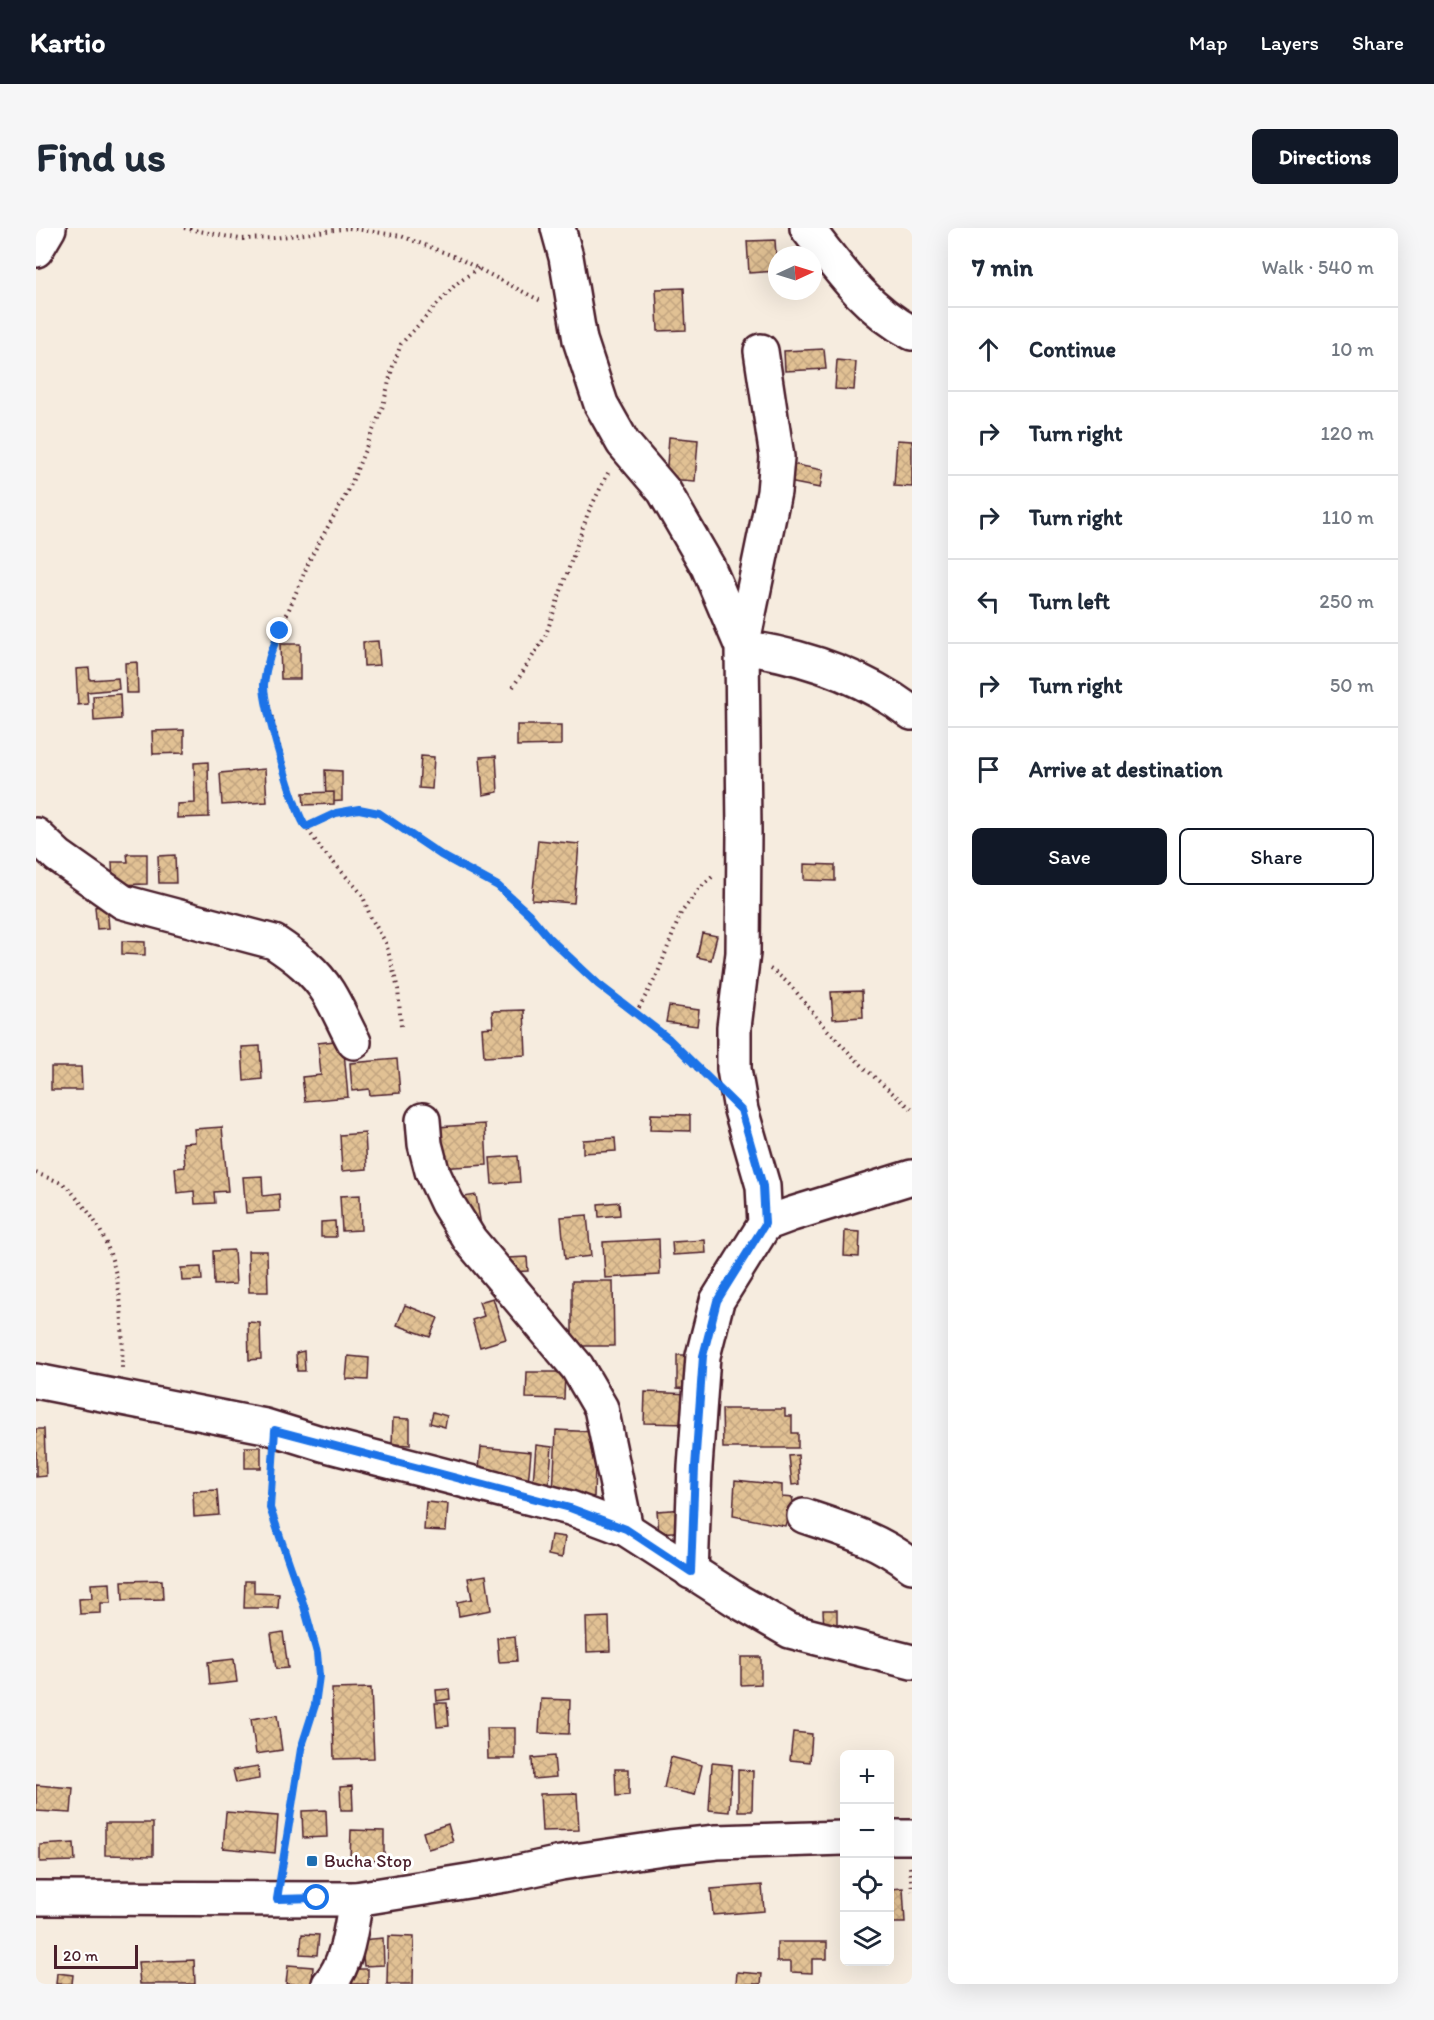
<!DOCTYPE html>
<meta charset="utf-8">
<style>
:root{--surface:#fff;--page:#f6f6f7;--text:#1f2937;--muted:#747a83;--line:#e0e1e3;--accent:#111827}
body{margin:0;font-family:Itim,sans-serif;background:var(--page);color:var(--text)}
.controls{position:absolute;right:18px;bottom:18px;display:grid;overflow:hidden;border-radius:9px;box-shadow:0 6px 24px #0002}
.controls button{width:54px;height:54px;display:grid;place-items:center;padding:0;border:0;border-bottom:2px solid var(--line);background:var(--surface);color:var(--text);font:30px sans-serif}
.compass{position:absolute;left:732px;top:18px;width:54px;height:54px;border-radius:50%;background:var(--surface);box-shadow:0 6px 24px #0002;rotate:86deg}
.scale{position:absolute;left:18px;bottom:15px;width:84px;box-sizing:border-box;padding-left:6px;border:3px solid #4a1f2b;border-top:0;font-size:16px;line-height:21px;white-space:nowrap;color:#4a1f2b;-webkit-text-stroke:4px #fff;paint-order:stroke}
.stop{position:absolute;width:18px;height:18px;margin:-14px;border:4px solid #1a73e8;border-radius:50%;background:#fff}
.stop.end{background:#1a73e8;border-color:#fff;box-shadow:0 2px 6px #0008}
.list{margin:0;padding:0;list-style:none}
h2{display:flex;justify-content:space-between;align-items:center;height:78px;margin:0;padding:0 24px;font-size:26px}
h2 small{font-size:20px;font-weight:400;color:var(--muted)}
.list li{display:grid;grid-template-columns:39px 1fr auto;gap:18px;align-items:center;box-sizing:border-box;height:84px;padding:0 24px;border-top:2px solid var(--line)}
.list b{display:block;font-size:22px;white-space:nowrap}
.list em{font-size:20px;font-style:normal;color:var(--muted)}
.actions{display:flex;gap:12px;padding:18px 24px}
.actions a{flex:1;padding:14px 0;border:2px solid var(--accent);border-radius:9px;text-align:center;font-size:21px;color:var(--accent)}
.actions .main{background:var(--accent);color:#fff}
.icon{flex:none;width:33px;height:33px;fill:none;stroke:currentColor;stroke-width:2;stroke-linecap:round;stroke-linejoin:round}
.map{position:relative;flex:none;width:876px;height:1756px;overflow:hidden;border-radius:9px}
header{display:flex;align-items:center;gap:36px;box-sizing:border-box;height:84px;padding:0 30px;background:var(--accent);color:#fff}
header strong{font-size:28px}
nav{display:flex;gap:33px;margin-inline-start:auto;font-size:21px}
.intro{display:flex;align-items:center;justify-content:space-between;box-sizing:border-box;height:144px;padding:0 36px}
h1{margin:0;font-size:42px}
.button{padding:15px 27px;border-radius:9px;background:var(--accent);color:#fff;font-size:21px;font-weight:700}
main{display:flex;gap:36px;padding:0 36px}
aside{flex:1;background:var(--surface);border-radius:9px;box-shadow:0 6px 24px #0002}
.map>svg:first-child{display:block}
.building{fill:url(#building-cross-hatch);stroke:#4a1f2b;stroke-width:1.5}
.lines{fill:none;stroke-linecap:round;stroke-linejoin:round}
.street-casing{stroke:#4a1f2b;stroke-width:38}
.path{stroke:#4a1f2b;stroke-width:4;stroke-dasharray:1.5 4.5;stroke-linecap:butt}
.street{stroke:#fff;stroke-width:33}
.route{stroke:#1a73e8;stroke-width:8}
.poi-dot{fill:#1f6fb2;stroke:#fff;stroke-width:2}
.labels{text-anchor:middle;stroke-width:6;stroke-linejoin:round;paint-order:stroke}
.poi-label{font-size:18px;fill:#4a1f2b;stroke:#fff;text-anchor:start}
</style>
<header>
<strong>Kartio</strong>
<nav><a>Map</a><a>Layers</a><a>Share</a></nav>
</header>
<div class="intro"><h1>Find us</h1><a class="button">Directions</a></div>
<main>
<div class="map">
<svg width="876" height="1756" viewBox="0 0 876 1756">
<defs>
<pattern id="building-cross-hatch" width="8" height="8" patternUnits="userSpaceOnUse" patternTransform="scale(1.5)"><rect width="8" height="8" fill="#e1c194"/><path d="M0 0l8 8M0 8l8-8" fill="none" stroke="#c3a580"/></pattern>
</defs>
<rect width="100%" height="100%" fill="#f6ecdf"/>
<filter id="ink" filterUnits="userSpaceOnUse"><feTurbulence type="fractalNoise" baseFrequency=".0167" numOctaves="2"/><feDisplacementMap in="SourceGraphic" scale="12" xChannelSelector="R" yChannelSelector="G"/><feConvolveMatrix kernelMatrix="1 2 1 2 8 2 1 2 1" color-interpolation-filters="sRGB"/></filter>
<g filter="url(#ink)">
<!-- building -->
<g class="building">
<path d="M739 12 741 43 713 45 711 13Z"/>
<path d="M648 60 650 102 622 103 620 61Z"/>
<path d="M788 121 790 141 749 143 748 123Z"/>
<path d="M801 132 820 134 818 162 799 161Z"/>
<path d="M633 209 662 212 659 253 630 251Z"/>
<path d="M861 212 876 213V259L858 258Z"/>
<path d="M750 235 787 242 784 260 747 253Z"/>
<path d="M342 413 344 437 328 438 327 414Z"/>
<path d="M244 416H264V451H245Z"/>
<path d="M101 434 102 465H90L89 435Z"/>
<path d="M53 440 54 452 82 450 83 461 51 464 52 476 42 477 40 441Z"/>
<path d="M84 466 85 491 58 493 57 468Z"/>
<path d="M481 497H525V517L481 518Z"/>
<path d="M148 502V525L117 526 116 503Z"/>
<path d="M385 528 398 529 396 561 383 560Z"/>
<path d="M460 528 462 564 447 567 444 529Z"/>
<path d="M172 534 173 589 141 590V576L159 575 158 535Z"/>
<path d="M229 541 231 574 186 577 184 545Z"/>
<path d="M289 542 306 543V573L290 574Z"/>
<path d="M298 564V576L268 577 267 565Z"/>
<path d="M502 612 543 616 538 675 496 672Z"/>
<path d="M91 626H111V656L77 657 76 634H92Z"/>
<path d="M139 627 140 655H123L122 628Z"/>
<path d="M768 636 799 637V653L768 652Z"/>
<path d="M71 677 73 700 61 701 59 679Z"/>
<path d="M666 705 681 708 675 732 661 729Z"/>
<path d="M86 713 109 714V727L86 726Z"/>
<path d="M826 763 827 789 797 791 795 764Z"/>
<path d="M633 778 663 782 661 798 630 794Z"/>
<path d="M488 782 490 827 448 829 446 800 457 799 456 783Z"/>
<path d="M307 812 312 869 269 873 266 849 285 847 282 815Z"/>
<path d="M224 818 226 851 208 853 206 819Z"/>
<path d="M361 831 364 865 334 867 333 861 316 863 314 835Z"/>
<path d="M15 839H45L46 862H15Z"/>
<path d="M615 886 654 887V903L614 902Z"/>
<path d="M449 896 451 937 402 940 399 899Z"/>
<path d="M186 899 192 963 178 964 179 975 159 976 158 963 141 965 139 940 149 939 147 915 159 914 158 901Z"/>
<path d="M329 905 331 941 306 943 304 907Z"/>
<path d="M579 910 580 923 547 925V912Z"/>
<path d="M482 928 484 954 456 956 454 930Z"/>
<path d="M226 948 227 968 243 966 244 983 210 985 207 949Z"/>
<path d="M324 967 325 1002 306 1003 304 968Z"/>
<path d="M440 967 445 998 422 970Z"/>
<path d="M583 974 584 987 563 989 562 976Z"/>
<path d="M551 987 555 1028 529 1031 525 989Z"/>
<path d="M299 993 300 1009H285V994Z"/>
<path d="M809 1003 824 1004 823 1029 808 1028Z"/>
<path d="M623 1011 624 1047 569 1050 567 1014Z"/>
<path d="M669 1012 670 1025 637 1027 636 1014Z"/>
<path d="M198 1022 200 1056 178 1057 177 1023Z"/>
<path d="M212 1023H231L232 1064H213Z"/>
<path d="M491 1029 492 1043 472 1044 471 1030Z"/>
<path d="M165 1039 166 1052 146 1053 145 1040Z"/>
<path d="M536 1053H577L578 1118H536Z"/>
<path d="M457 1070 470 1111 444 1119 436 1092 448 1088 443 1074Z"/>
<path d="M369 1077 402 1090 394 1109 361 1097Z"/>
<path d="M212 1094 224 1095 225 1131 213 1132Z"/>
<path d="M268 1123 269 1143H261L260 1125Z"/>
<path d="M641 1127H659L658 1161 641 1160Z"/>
<path d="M312 1128 333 1130 332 1152 310 1151Z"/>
<path d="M491 1144H529L528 1171 490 1170Z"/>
<path d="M609 1164 654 1166 652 1196 608 1195Z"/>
<path d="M686 1181H749V1188H756V1205H762V1220H687Z"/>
<path d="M397 1184 411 1188 409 1199 394 1195Z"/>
<path d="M357 1190 374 1191V1217L356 1216Z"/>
<path d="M0 1201H8L10 1248 0 1249Z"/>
<path d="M520 1202 560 1204 558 1269 517 1267Z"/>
<path d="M500 1217 516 1219 512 1269 496 1268Z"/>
<rect x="209" y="1219" width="16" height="21"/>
<path d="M445 1219 495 1224 492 1256 442 1251Z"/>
<path d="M762 1227 764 1256 756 1257 753 1228Z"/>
<path d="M699 1252 746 1257V1269L757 1270 749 1298 697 1288Z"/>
<path d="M181 1262 183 1287 158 1289 157 1263Z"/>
<path d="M390 1274 412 1276 410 1303 388 1302Z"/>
<path d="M649 1281 651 1303 623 1305 621 1283Z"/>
<path d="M515 1307 529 1309 526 1330 512 1327Z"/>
<path d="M450 1347 455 1382 423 1388 421 1374 436 1371 432 1350Z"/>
<path d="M126 1352 127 1371 87 1372 86 1353Z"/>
<path d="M209 1353H218V1365L243 1366 242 1380H208Z"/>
<path d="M74 1355 75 1375H65V1385L44 1386 43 1371 56 1370 55 1356Z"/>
<path d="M787 1382H801V1401H788Z"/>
<path d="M573 1389 574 1423 551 1424 550 1390Z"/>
<path d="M247 1404 252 1440 240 1441 235 1406Z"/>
<path d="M479 1408 481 1433 463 1434 461 1410Z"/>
<path d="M705 1429H725V1456L705 1457Z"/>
<path d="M198 1431 201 1454 174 1457 172 1434Z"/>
<path d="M335 1460 338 1530 298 1531 296 1461Z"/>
<path d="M413 1461 414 1471 401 1473 400 1462Z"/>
<path d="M505 1471 534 1472 533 1506 503 1505Z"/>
<path d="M399 1475H411L413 1498 401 1499Z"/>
<path d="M241 1487 246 1522 220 1526 215 1491Z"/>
<path d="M451 1500H479V1531H452Z"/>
<path d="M757 1504 776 1506 774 1534 754 1532Z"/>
<path d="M518 1528 520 1549 497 1551 496 1530Z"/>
<path d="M635 1529 666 1537 659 1567 628 1560Z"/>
<path d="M676 1535 696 1537 693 1584 673 1582Z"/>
<path d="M222 1538 223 1551 200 1555 197 1542Z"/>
<path d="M579 1541H593V1567L580 1568Z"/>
<path d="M702 1542 717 1543 716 1583H702Z"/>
<path d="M0 1557 37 1560 35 1585 0 1583Z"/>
<path d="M316 1558 317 1582H305L304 1559Z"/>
<path d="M541 1565 543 1602 506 1603 504 1566Z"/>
<path d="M290 1582 291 1609 267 1610 266 1583Z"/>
<path d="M190 1584 242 1588 239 1625 187 1620Z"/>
<path d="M69 1595H117V1628L69 1627Z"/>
<path d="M412 1596 417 1614 392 1621 387 1604Z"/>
<path d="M315 1602 348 1603V1633L314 1632Z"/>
<path d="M38 1615 39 1633 4 1634V1617Z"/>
<path d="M726 1657 728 1683 677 1687 675 1661Z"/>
<path d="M867 1660 869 1695H854V1661Z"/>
<path d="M266 1706 283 1707 281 1727 264 1726Z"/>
<path d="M352 1708 378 1709 377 1756H351Z"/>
<path d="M347 1710 348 1737 328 1738 325 1712Z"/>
<path d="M741 1714H791V1731H776V1745L755 1744V1734H741Z"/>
<path d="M158 1732 159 1756H104L102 1734Z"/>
<path d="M252 1737 277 1739 276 1756H250Z"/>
<path d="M310 1741H332V1756H309Z"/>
<path d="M701 1744 726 1746 725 1756H700Z"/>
<path d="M21 1745 37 1747 36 1756H20Z"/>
</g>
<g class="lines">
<!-- street casing -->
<g class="street-casing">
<g id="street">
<path d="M522 0 530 29 544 112 565 176 587 215 628 263 672 339 706 419 708 604 707 725 698 799V841L705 882 727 958 729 996 681 1073 667 1128 659 1239 655 1344"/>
<path d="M771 0C803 41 829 80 876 105"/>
<path d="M0 22 13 0"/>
<path d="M725 123 741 229 738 264 706 419C767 428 826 447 876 485"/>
<path d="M0 607 22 628 87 674 238 714C259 728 279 743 292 764 302 780 309 798 318 814"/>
<path d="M387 892 389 916 396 943 411 975 434 1012 541 1139 565 1180 590 1301"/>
<path d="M729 996 756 986 876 949"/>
<path d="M0 1153 229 1198 287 1216 534 1280 590 1301 702 1373 754 1403 876 1434"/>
<path d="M768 1288C807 1301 844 1312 876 1338"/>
<path d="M854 1609H876"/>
<path d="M0 1670 320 1671 469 1647 525 1635 634 1619 681 1614 808 1610"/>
<path d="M293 1756C312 1736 315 1698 320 1671"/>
</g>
</g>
<!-- path -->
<g class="path">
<path d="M148 0 204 11 238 10 313 0"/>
<path d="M313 0 365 8 420 29 507 74"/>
<path d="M477 459 509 409 552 285 573 243"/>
<path d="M270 599 300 586 323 581 343 585 405 627 462 658 493 685 514 711 562 756 633 811 668 848"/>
<path d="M734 741C757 755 770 778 788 798 815 828 844 856 876 881"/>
<path d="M600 785 621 747 645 685 662 662 676 649"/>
<path d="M365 798 362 761 350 715 335 690 326 666 286 622 265 592 251 551 228 459 232 431 275 329 313 261 347 178 356 141 365 116 419 57 442 40"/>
<path d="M0 945C9 949 21 952 30 958 35 962 40 970 45 975 85 1020 88 1083 86 1140"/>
<path d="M237 1231 234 1280 273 1394 281 1424 283 1448 279 1477 265 1521 246 1641"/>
<path d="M874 1639 876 1663"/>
</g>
<!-- street -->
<use href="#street" class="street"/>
</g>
</g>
<g class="lines" filter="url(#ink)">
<!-- route -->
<path class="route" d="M244 403C236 421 230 436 228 456 227 476 258 583 270 599L300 585 323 581 343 585 405 627 462 658 493 686 514 711 562 756 633 811 705 882 727 958 729 996 681 1073 667 1128 659 1239 655 1344 590 1301 534 1280 239 1202 234 1280 268 1378 281 1425 283 1448 279 1477 265 1521 241 1671 281 1670"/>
</g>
<!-- markers -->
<rect class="poi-dot" x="270" y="1627" width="12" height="12" rx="3"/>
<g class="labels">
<!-- poi labels -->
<g class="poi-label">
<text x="288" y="1639">Bucha Stop</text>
</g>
</g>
</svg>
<div class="controls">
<button>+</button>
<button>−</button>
<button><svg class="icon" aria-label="locate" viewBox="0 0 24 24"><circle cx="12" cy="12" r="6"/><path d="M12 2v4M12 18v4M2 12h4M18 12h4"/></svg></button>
<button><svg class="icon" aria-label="layers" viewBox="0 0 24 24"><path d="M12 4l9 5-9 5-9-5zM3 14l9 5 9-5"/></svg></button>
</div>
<svg class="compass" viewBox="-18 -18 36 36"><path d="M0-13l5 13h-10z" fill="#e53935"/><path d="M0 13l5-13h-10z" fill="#747a83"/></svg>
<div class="scale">20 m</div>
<div class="stop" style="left:281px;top:1670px"></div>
<div class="stop end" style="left:244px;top:403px"></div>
</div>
<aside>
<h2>7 min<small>Walk · 540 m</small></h2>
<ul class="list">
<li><svg class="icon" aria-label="ahead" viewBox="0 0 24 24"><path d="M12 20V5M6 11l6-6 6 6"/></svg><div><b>Continue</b></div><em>10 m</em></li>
<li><svg class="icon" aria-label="right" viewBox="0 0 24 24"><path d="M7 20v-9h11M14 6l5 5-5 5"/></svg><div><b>Turn right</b></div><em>120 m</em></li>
<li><svg class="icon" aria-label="right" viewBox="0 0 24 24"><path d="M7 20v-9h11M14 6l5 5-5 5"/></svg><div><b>Turn right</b></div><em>110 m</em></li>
<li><svg class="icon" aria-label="left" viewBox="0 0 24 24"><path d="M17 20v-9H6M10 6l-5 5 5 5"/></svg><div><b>Turn left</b></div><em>250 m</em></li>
<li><svg class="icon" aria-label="right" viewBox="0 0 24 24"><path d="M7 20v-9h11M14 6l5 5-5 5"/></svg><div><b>Turn right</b></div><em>50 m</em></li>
<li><svg class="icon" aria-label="arrive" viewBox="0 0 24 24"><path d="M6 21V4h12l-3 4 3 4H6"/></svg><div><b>Arrive at destination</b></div></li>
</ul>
<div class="actions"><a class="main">Save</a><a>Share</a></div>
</aside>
</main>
